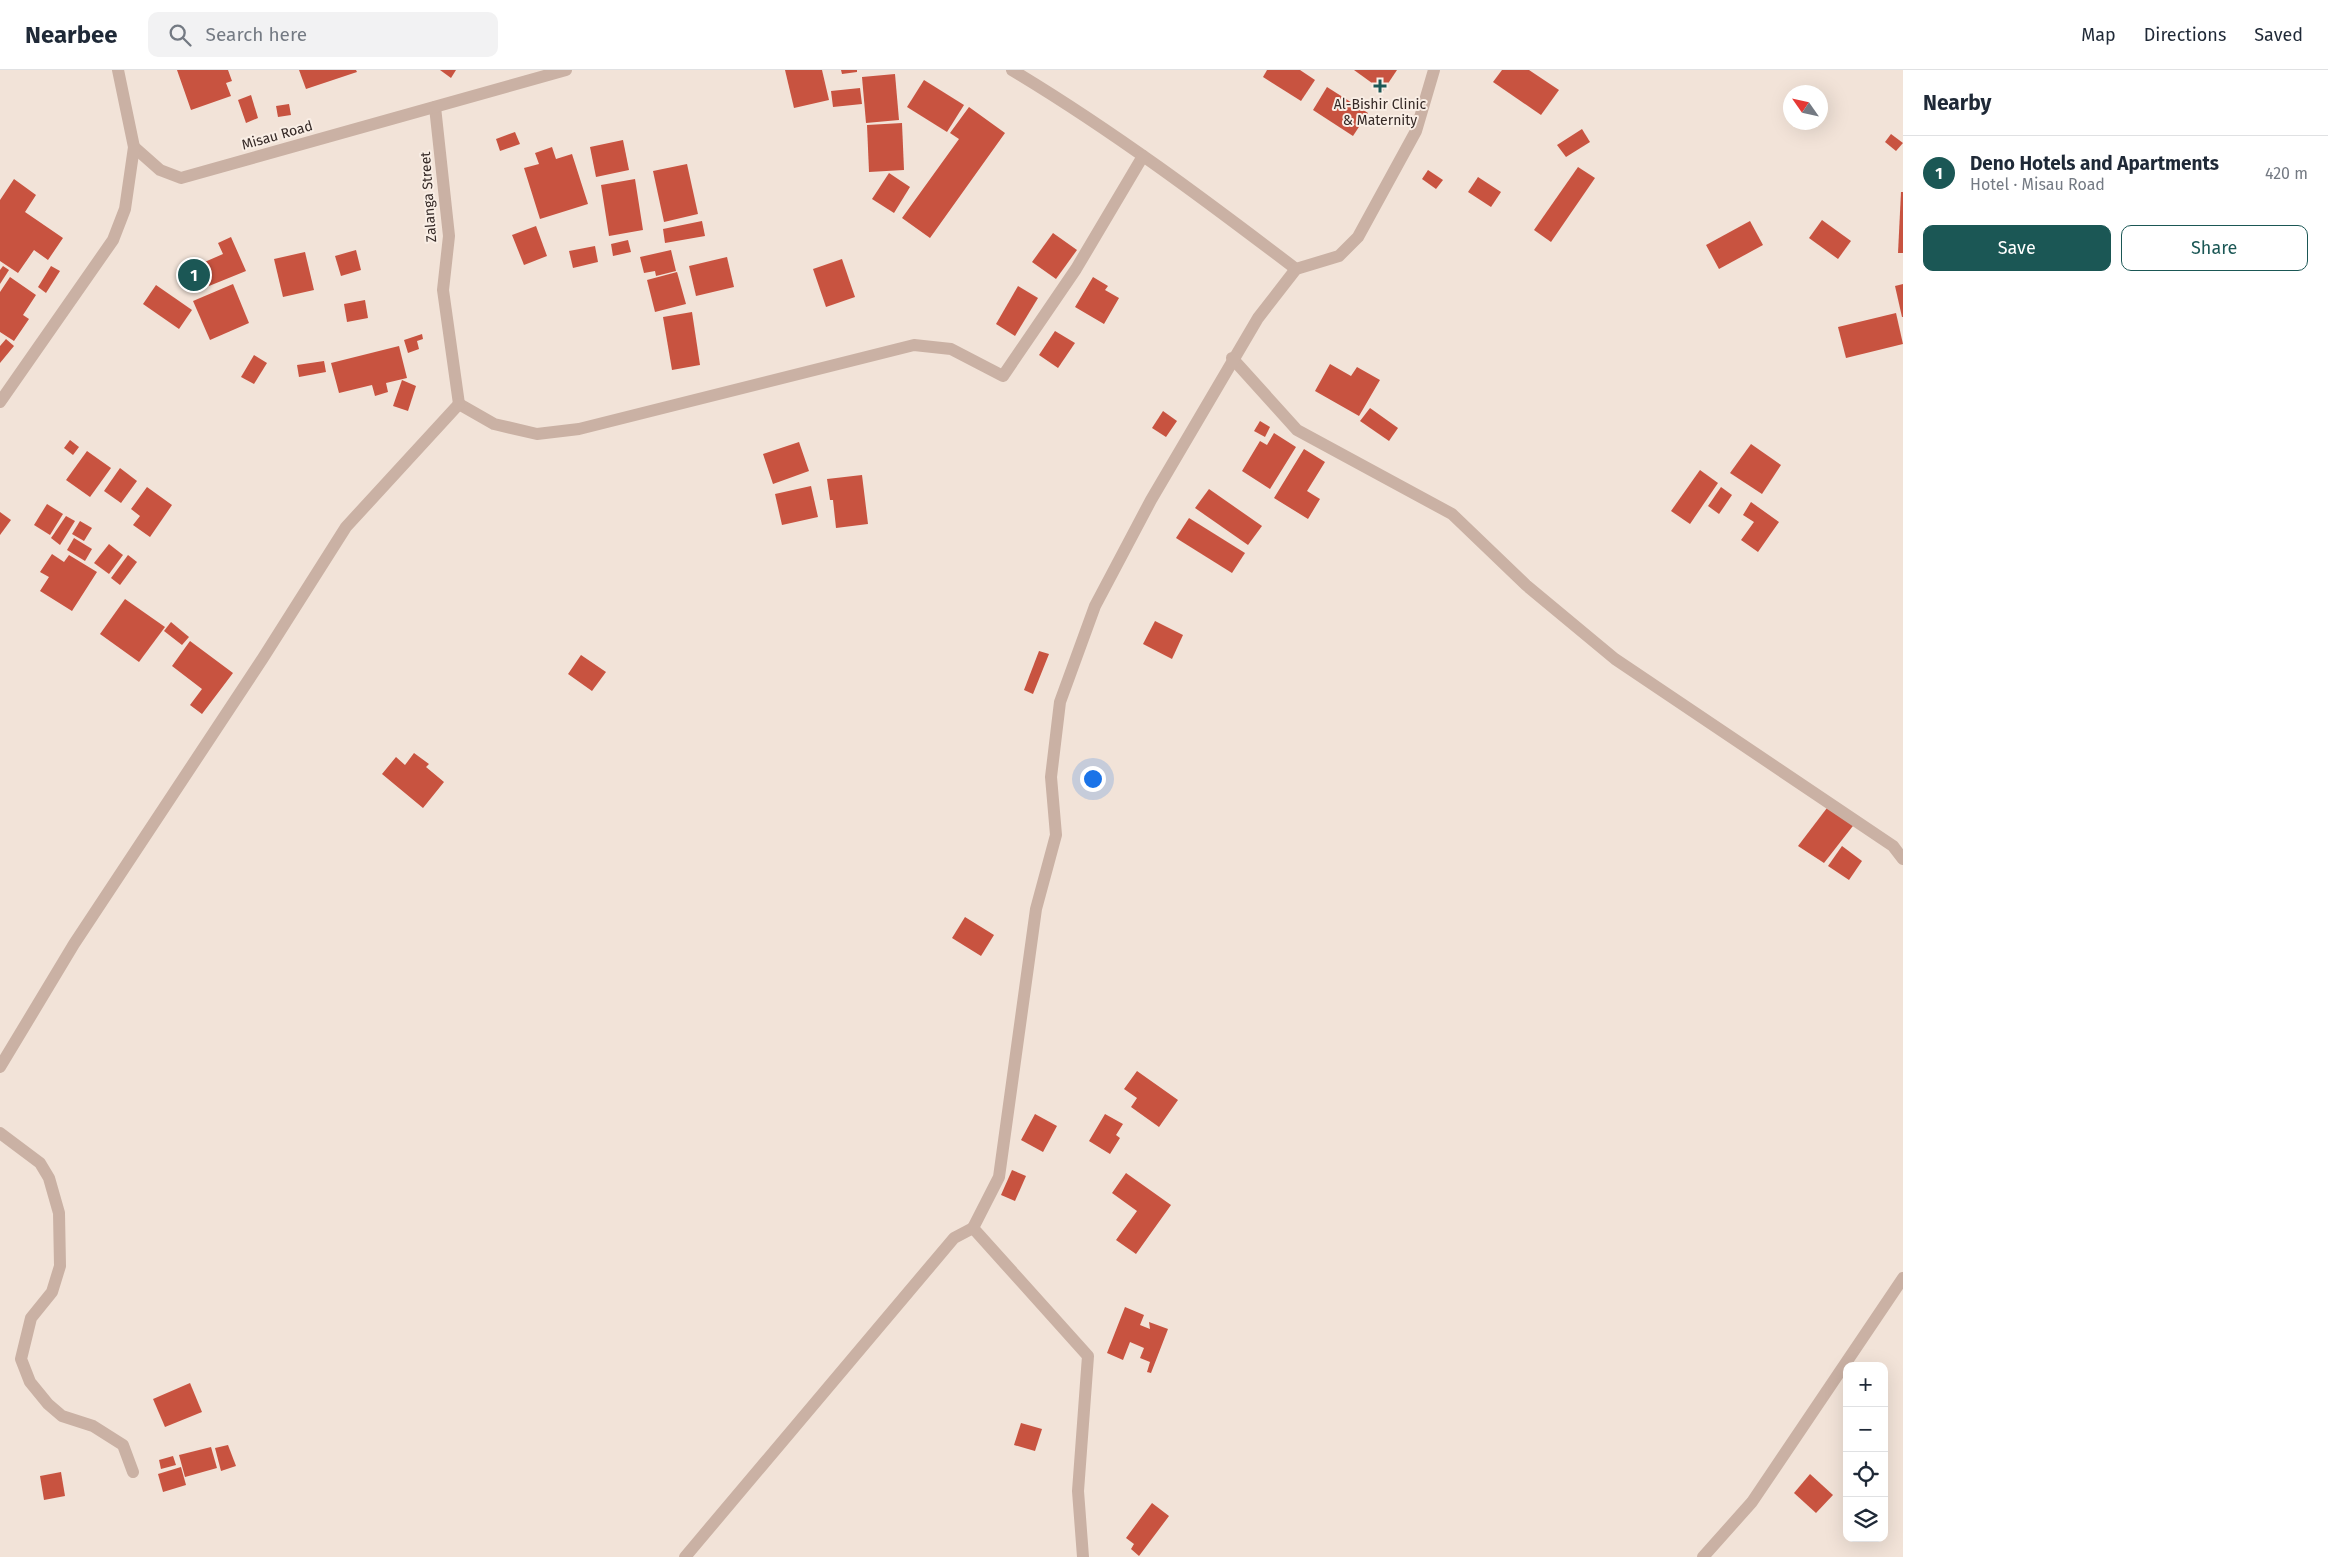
<!DOCTYPE html>
<meta charset="utf-8">
<style>
:root{--surface:#fff;--page:#f2f2f3;--text:#1f2937;--muted:#747a83;--line:#e0e1e3;--accent:#1b5755}
body{margin:0;font-family:"Fira Sans",sans-serif;background:var(--page);color:var(--text)}
.controls{position:absolute;right:15px;bottom:15px;display:grid;overflow:hidden;border-radius:10px;box-shadow:0 5px 20px #0002}
.controls button{width:45px;height:45px;display:grid;place-items:center;padding:0;border:0;border-bottom:1px solid var(--line);background:var(--surface);color:var(--text);font:25px sans-serif}
.compass{position:absolute;left:1783px;top:15px;width:45px;height:45px;border-radius:50%;background:var(--surface);box-shadow:0 5px 20px #0002;rotate:304deg}
.you{position:absolute;left:1092px;top:708px;width:18px;height:18px;margin:-12px;border:4px solid #fff;border-radius:50%;background:#1a73e8;box-shadow:0 0 0 8px #1a73e833}
.badge{display:grid;place-items:center;width:32px;height:32px;border-radius:50%;background:var(--accent);color:#fff;font-size:16px;font-weight:700}
.pin{position:absolute;translate:-50% -50%;border:2px solid #fff;box-shadow:0 1px 5px #0006}
.list{margin:0;padding:0;list-style:none}
h2{display:flex;justify-content:space-between;align-items:center;height:65px;margin:0;padding:0 20px;font-size:21px}
h2 small{font-size:16px;font-weight:400;color:var(--muted)}
.list li{display:grid;grid-template-columns:32px 1fr auto;gap:15px;align-items:center;box-sizing:border-box;height:75px;padding:0 20px;border-top:1px solid var(--line)}
.list b{display:block;font-size:19px;white-space:nowrap}
.list p{margin:0;font-size:16px;white-space:nowrap;color:var(--muted)}
.list em{font-size:16px;font-style:normal;color:var(--muted)}
.actions{display:flex;gap:10px;padding:15px 20px}
.actions a{flex:1;padding:11px 0;border:1px solid var(--accent);border-radius:10px;text-align:center;font-size:18px;color:var(--accent)}
.actions .main{background:var(--accent);color:#fff}
.icon{flex:none;width:28px;height:28px;fill:none;stroke:currentColor;stroke-width:2;stroke-linecap:round;stroke-linejoin:round}
.map{position:relative;flex:none;width:1903px;height:1487px;overflow:hidden}
header{display:flex;align-items:center;gap:30px;box-sizing:border-box;height:70px;padding:0 25px;background:var(--surface);border-bottom:1px solid var(--line)}
header strong{font-size:24px}
nav{display:flex;gap:28px;margin-inline-start:auto;font-size:18px}
.search{width:350px;height:45px;background:var(--page);display:flex;align-items:center;gap:12px;box-sizing:border-box;padding:0 18px;border-radius:10px;color:var(--muted);font-size:19px}
main{display:flex}
aside{flex:1;background:var(--surface)}
.map>svg:first-child{display:block}
.building{fill:#c85340}
.lines{fill:none;stroke-linecap:round;stroke-linejoin:round}
.street{stroke:#cab1a4;stroke-width:12}
.poi-dot{fill:#1b5755;stroke:#f9eee5;stroke-width:2}
.labels{text-anchor:middle;stroke-width:4;stroke-linejoin:round;paint-order:stroke}
.poi-label{font-size:14px;fill:#352926;stroke:#f9eee5}
.street-label{font-size:14px;fill:#352926;stroke:#f9eee5}
</style>
<header>
<strong>Nearbee</strong>
<div class="search"><svg class="icon" aria-label="search" viewBox="0 0 24 24"><circle cx="10" cy="10" r="6"/><path d="M15 15l6 6"/></svg>Search here</div>
<nav><a>Map</a><a>Directions</a><a>Saved</a></nav>
</header>
<main>
<div class="map">
<svg width="1903" height="1487" viewBox="0 0 1903 1487">
<rect width="100%" height="100%" fill="#f2e3d8"/>
<!-- building -->
<g class="building">
<path d="M177 0H228L232 11 226 13 231 26 191 40Z"/>
<path d="M299 0H356L357 2 306 19Z"/>
<path d="M440 0H456L451 8Z"/>
<path d="M785 0H822L829 30 794 38Z"/>
<path d="M841 0H857V2L842 4Z"/>
<path d="M1267 0H1300L1315 10 1301 31 1263 7Z"/>
<path d="M1354 0H1397L1383 21Z"/>
<path d="M1502 0H1529L1559 20 1541 45 1493 12Z"/>
<path d="M895 4 899 50 866 53 862 7Z"/>
<path d="M924 10 964 35 947 62 907 37Z"/>
<path d="M1327 17 1368 43 1353 66 1313 40Z"/>
<path d="M860 18 862 34 833 37 831 21Z"/>
<path d="M251 25 258 48 246 53 238 30Z"/>
<path d="M289 34 291 45 278 47 276 36Z"/>
<path d="M969 37 1005 63 930 168 902 148 959 69 950 63Z"/>
<path d="M902 53 904 100 869 102 867 55Z"/>
<path d="M1582 59 1590 72 1566 87 1557 75Z"/>
<path d="M515 62 520 74 500 81 496 69Z"/>
<path d="M1891 64 1903 73 1896 81 1885 72Z"/>
<path d="M623 70 629 100 596 107 590 77Z"/>
<path d="M552 77 556 89 572 84 588 134 540 149 524 98 539 94 535 83Z"/>
<path d="M687 94 698 144 664 152 653 101Z"/>
<path d="M1578 97 1595 108 1551 172 1534 160Z"/>
<path d="M1428 100 1443 110 1436 119 1422 109Z"/>
<path d="M889 103 910 117 894 143 872 129Z"/>
<path d="M1478 107 1501 122 1491 137 1468 122Z"/>
<path d="M14 109 36 125 25 142 63 168 48 190 34 180 18 203 0 191V130Z"/>
<path d="M635 109 643 160 609 166 601 115Z"/>
<path d="M1901 122H1903V183H1898Z"/>
<path d="M1822 150 1851 171 1838 189 1809 168Z"/>
<path d="M702 151 705 166 665 173 663 159Z"/>
<path d="M1750 151 1763 175 1719 199 1706 175Z"/>
<path d="M536 156 547 186 524 195 512 165Z"/>
<path d="M1053 163 1077 180 1056 209 1032 192Z"/>
<path d="M231 167 246 201 209 216 200 194 223 184 218 173Z"/>
<path d="M628 170 631 182 613 186 611 174Z"/>
<path d="M595 176 598 192 573 198 569 181Z"/>
<path d="M356 180 361 200 341 206 335 186Z"/>
<path d="M671 180 676 201 656 206 655 201 644 203 640 187Z"/>
<path d="M305 182 314 220 283 227 274 189Z"/>
<path d="M727 187 734 217 696 226 689 196Z"/>
<path d="M842 189 855 227 826 237 813 199Z"/>
<path d="M3 196 9 200 0 214V200Z"/>
<path d="M51 196 60 201 46 223 38 217Z"/>
<path d="M677 202 686 234 655 242 647 210Z"/>
<path d="M10 207 36 225 23 245 29 249 14 271 0 262V222Z"/>
<path d="M1093 207 1108 216 1105 220 1119 228 1104 254 1075 237Z"/>
<path d="M233 214 249 253 210 270 193 231Z"/>
<path d="M1903 214V247H1902L1895 216Z"/>
<path d="M156 215 192 240 179 259 143 234Z"/>
<path d="M1018 216 1038 228 1015 266 996 254Z"/>
<path d="M365 230 368 248 347 252 344 234Z"/>
<path d="M692 242 700 295 672 300 663 247Z"/>
<path d="M1896 243 1903 274 1846 288 1838 257Z"/>
<path d="M1055 261 1075 273 1058 298 1039 285Z"/>
<path d="M422 264 423 269 417 271 419 279 408 283 404 270Z"/>
<path d="M6 269 14 276 0 293V276Z"/>
<path d="M399 276 407 308 386 313 388 322 375 326 372 315 339 323 331 293Z"/>
<path d="M254 285 267 293 254 314 241 307Z"/>
<path d="M324 291 326 302 299 307 297 295Z"/>
<path d="M1330 294 1351 306 1357 297 1380 310 1359 346 1315 321Z"/>
<path d="M402 310 416 316 408 341 393 336Z"/>
<path d="M1370 338 1398 358 1389 371 1360 351Z"/>
<path d="M1163 341 1177 351 1166 367 1152 358Z"/>
<path d="M1260 351 1270 357 1265 367 1254 361Z"/>
<path d="M1274 363 1296 377 1270 419 1242 401 1260 371 1267 375Z"/>
<path d="M70 370 79 377 73 385 64 378Z"/>
<path d="M799 372 809 401 773 414 763 384Z"/>
<path d="M1751 374 1781 395 1762 424 1730 403Z"/>
<path d="M1304 379 1325 392 1307 421 1320 429 1308 449 1274 428Z"/>
<path d="M87 381 111 398 90 427 66 410Z"/>
<path d="M120 398 137 411 121 433 104 421Z"/>
<path d="M1700 400 1718 413 1690 454 1671 441Z"/>
<path d="M862 405 868 454 836 458 833 430H830L827 409Z"/>
<path d="M811 416 818 447 782 455 775 424Z"/>
<path d="M147 417 172 435 150 467 133 455 140 446 131 439Z"/>
<path d="M1721 417 1732 425 1719 444 1708 436Z"/>
<path d="M1209 419 1262 456 1248 475 1195 438Z"/>
<path d="M1751 432 1779 452 1758 482 1741 470 1754 452 1743 445Z"/>
<path d="M47 434 63 444 50 465 34 455Z"/>
<path d="M0 442 11 450 0 465Z"/>
<path d="M66 446 75 451 60 475 51 468Z"/>
<path d="M1189 448 1245 483 1232 503 1176 468Z"/>
<path d="M80 451 92 458 84 471 72 464Z"/>
<path d="M74 468 92 479 85 491 67 480Z"/>
<path d="M109 474 123 485 109 504 94 493Z"/>
<path d="M52 484 64 492 69 485 97 502 72 541 40 521 49 507 40 502Z"/>
<path d="M128 485 137 492 120 515 111 508Z"/>
<path d="M125 529 165 557 139 592 100 564Z"/>
<path d="M1155 551 1183 565 1172 589 1143 574Z"/>
<path d="M171 552 189 567 182 575 164 561Z"/>
<path d="M190 571 233 603 202 644 190 635 202 619 172 596Z"/>
<path d="M1039 581 1049 584 1033 624 1024 620Z"/>
<path d="M581 585 606 602 592 621 568 604Z"/>
<path d="M414 683 429 694 426 697 444 712 423 738 382 704 396 687 405 695Z"/>
<path d="M1830 734 1856 752 1824 793 1798 776Z"/>
<path d="M1842 776 1862 791 1849 810 1828 796Z"/>
<path d="M965 847 994 865 981 886 952 868Z"/>
<path d="M1137 1001 1178 1030 1159 1057 1131 1037 1137 1028 1124 1019Z"/>
<path d="M1035 1044 1057 1056 1043 1082 1021 1070Z"/>
<path d="M1105 1044 1123 1054 1116 1065 1120 1068 1110 1084 1089 1071Z"/>
<path d="M1012 1100 1026 1106 1015 1131 1001 1125Z"/>
<path d="M1126 1103 1171 1135 1136 1184 1116 1170 1137 1141 1112 1123Z"/>
<path d="M1125 1237 1144 1245 1140 1255 1150 1259 1149 1252 1168 1259 1151 1303 1147 1302 1150 1292 1140 1288 1144 1278 1130 1272 1123 1290 1107 1283Z"/>
<path d="M190 1313 202 1342 165 1357 153 1329Z"/>
<path d="M1021 1353 1042 1359 1035 1381 1014 1375Z"/>
<path d="M228 1375 236 1396 221 1401 215 1378Z"/>
<path d="M211 1377 217 1398 185 1407 179 1385Z"/>
<path d="M173 1386 176 1395 161 1399 159 1390Z"/>
<path d="M181 1397 186 1415 163 1422 158 1404Z"/>
<path d="M61 1402 65 1426 44 1430 40 1406Z"/>
<path d="M1810 1404 1833 1425 1816 1443 1794 1423Z"/>
<path d="M1152 1433 1169 1446 1139 1486 1131 1479 1134 1474 1126 1468Z"/>
</g>
<g class="lines">
<!-- street -->
<g class="street">
<path d="M1012 0C1112 60 1204 129 1296 199"/>
<path d="M435 37 449 166 443 220 459 334"/>
<path d="M134 77 160 100 181 108 566 0"/>
<path d="M1232 288 1297 360 1452 444 1526 515 1615 589 1893 776 1903 789"/>
<path d="M0 332 113 170 125 139 134 77 118 0"/>
<path d="M459 334 494 354 537 364 579 359 914 275 951 279 1003 306 1076 199 1143 86"/>
<path d="M0 997 74 874 263 588 346 457 459 334"/>
<path d="M0 1063 40 1093 49 1108 59 1143 60 1196 52 1222 31 1248 21 1289 30 1312 48 1334 62 1346 93 1356 123 1375 133 1402"/>
<path d="M685 1487 954 1168 973 1158"/>
<path d="M1083 1487 1078 1421 1088 1286 973 1158 999 1107 1036 839 1056 765 1051 707 1060 632 1095 536 1151 430 1258 248 1296 199 1339 186 1358 167 1416 61 1434 0"/>
<path d="M1703 1487 1752 1432 1903 1208"/>
</g>
</g>
<!-- markers -->
<path class="poi-dot" d="M1377.5 8.5h5v5h5v5h-5v5h-5v-5h-5v-5h5z"/>
<g class="labels">
<!-- poi labels -->
<g class="poi-label">
<text x="1380" y="39">Al-Bishir Clinic<tspan x="1380" dy="16">&amp; Maternity</tspan></text>
</g>
<!-- street labels -->
<g class="street-label">
<text transform="translate(277 65) rotate(-16)" y="5">Misau Road</text>
<text transform="translate(428 127) rotate(-94)" y="5">Zalanga Street</text>
</g>
</g>
</svg>
<div class="controls">
<button>+</button>
<button>−</button>
<button><svg class="icon" aria-label="locate" viewBox="0 0 24 24"><circle cx="12" cy="12" r="6"/><path d="M12 2v4M12 18v4M2 12h4M18 12h4"/></svg></button>
<button><svg class="icon" aria-label="layers" viewBox="0 0 24 24"><path d="M12 4l9 5-9 5-9-5zM3 14l9 5 9-5"/></svg></button>
</div>
<svg class="compass" viewBox="-18 -18 36 36"><path d="M0-13l5 13h-10z" fill="#e53935"/><path d="M0 13l5-13h-10z" fill="#747a83"/></svg>
<div class="you"></div>
<div class="pin badge" style="left:194px;top:205px">1</div>
</div>
<aside>
<h2>Nearby<small></small></h2>
<ul class="list">
<li><span class="badge">1</span><div><b>Deno Hotels and Apartments</b><p>Hotel · Misau Road</p></div><em>420 m</em></li>
</ul>
<div class="actions"><a class="main">Save</a><a>Share</a></div>
</aside>
</main>
